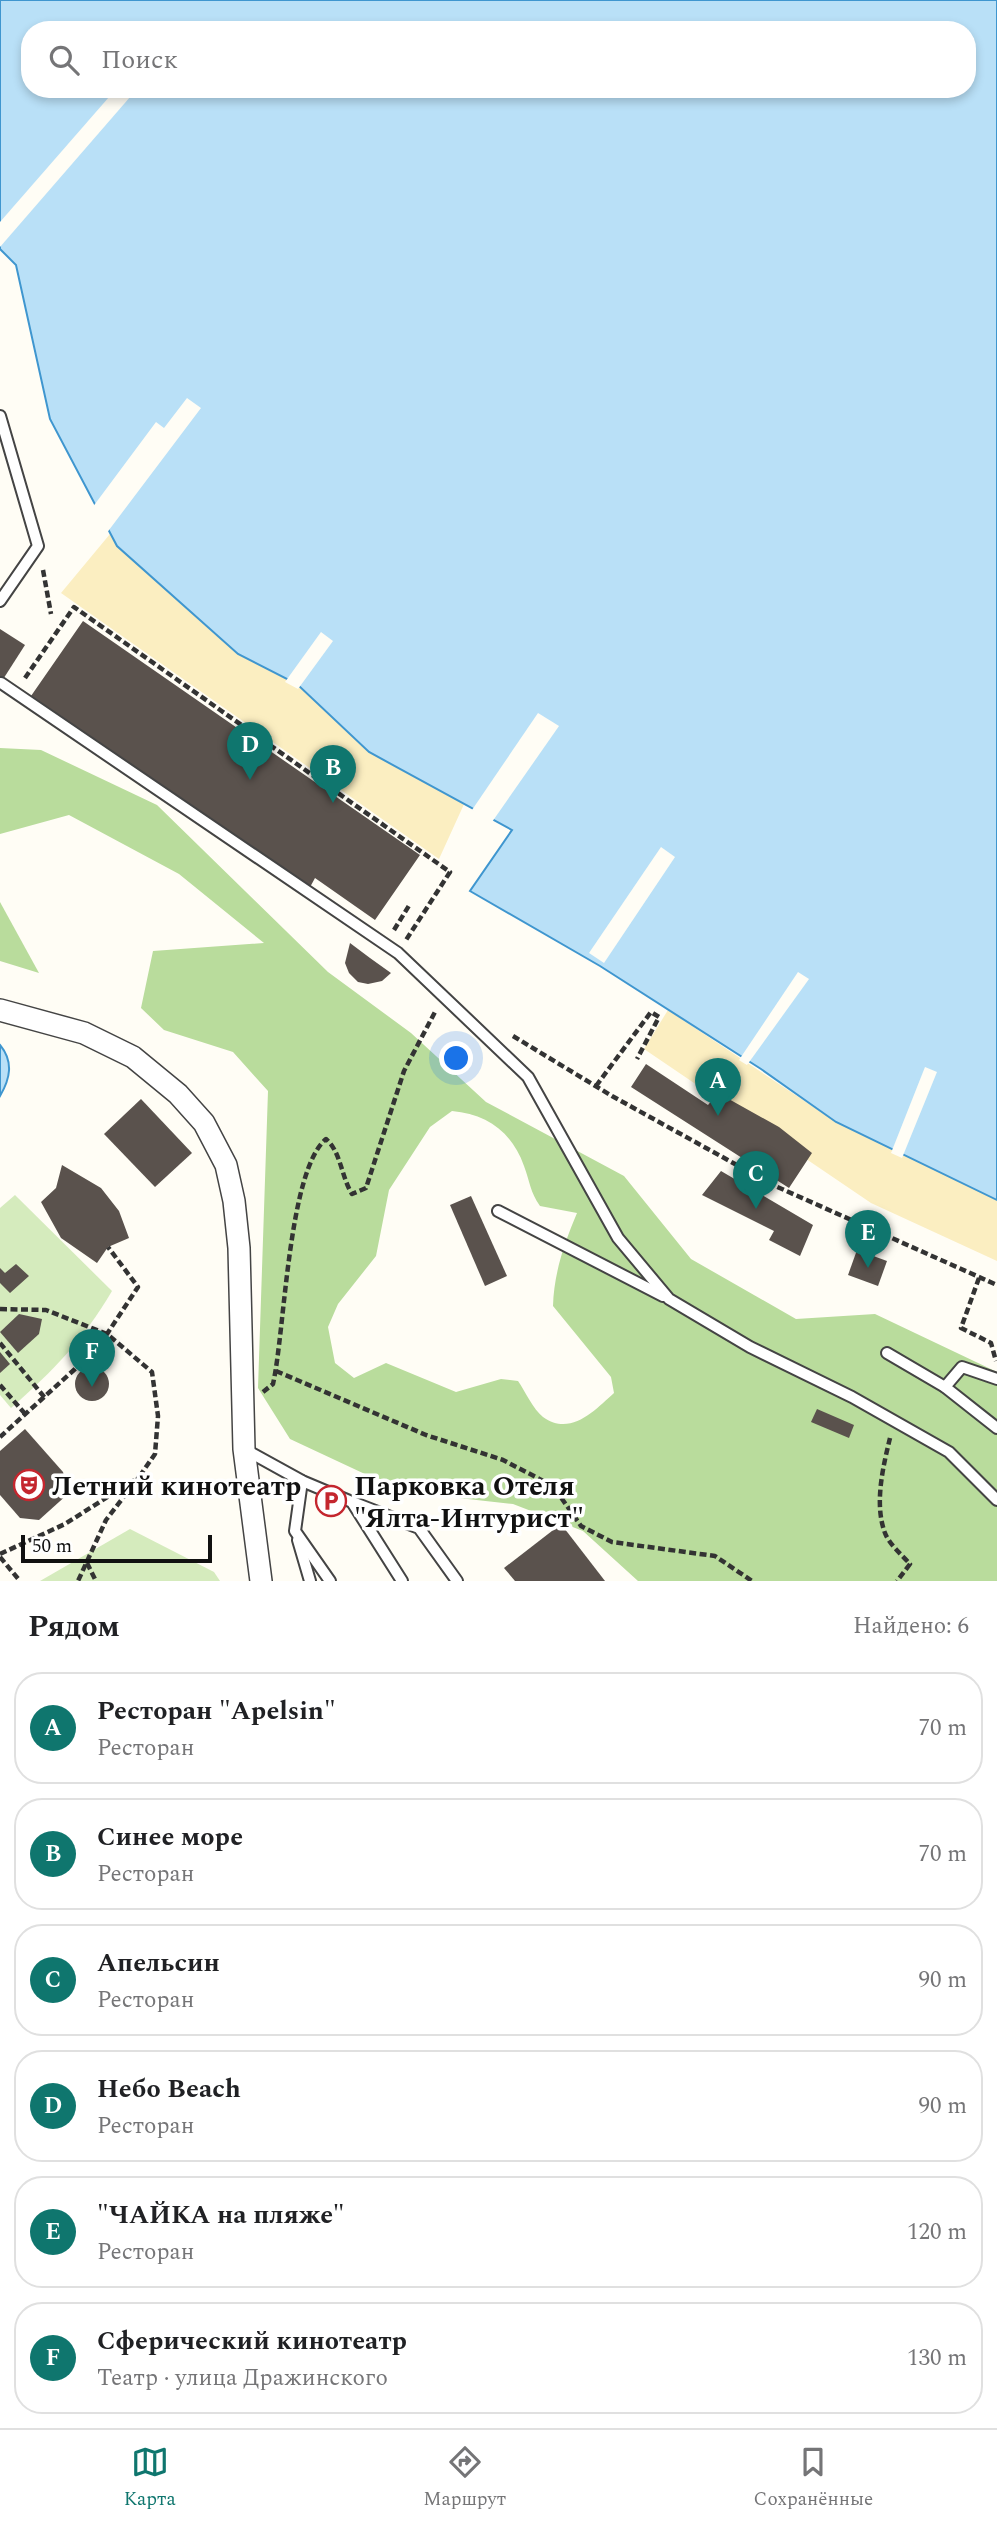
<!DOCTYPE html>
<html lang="ru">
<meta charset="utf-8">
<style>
:root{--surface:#fff;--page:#f6f6f6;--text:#202124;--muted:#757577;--line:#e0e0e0;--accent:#0f766e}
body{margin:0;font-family:Spectral,serif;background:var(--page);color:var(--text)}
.scale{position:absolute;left:21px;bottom:18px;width:191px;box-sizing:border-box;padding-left:7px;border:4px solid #111;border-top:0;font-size:19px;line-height:24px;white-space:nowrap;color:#111;-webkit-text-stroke:5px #fff;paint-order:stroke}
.you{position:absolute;left:457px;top:1059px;width:24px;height:24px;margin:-18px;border:5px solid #fff;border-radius:50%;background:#1a73e8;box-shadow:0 0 0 10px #1a73e833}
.badge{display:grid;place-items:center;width:46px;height:46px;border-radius:50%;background:var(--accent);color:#fff;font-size:23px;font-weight:700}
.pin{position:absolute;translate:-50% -58px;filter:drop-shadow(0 2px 4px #0008)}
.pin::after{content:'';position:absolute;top:37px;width:24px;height:21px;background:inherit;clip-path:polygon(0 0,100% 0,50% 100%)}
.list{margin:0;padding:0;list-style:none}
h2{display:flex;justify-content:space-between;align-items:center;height:91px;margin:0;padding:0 28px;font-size:30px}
h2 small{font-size:23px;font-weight:400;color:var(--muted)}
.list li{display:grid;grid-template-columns:46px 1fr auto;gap:21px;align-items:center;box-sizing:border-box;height:112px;margin:0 14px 14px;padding:0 14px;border:2px solid var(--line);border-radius:28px}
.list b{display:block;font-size:26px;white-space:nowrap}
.list p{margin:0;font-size:23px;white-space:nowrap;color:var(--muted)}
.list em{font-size:23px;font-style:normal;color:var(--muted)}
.icon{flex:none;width:38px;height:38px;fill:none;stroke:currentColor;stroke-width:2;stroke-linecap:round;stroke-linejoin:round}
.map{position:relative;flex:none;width:997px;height:1581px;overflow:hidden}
.search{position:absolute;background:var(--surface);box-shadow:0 4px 10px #0003;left:21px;right:21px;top:21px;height:77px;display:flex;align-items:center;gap:18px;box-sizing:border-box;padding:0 24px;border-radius:28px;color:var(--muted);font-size:26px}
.sheet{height:847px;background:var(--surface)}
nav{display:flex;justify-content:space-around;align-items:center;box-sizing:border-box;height:98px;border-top:2px solid var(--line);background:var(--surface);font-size:19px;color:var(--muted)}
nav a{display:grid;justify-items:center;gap:4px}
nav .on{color:var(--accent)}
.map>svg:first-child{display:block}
.green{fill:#d5ebbd}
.forest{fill:#b9dc9c;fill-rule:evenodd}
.sand{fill:#fbeec1}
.water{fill:#b9e0f7;stroke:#3f96cf;stroke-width:2;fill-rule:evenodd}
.pier{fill:#fffdf5}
.building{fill:#5a524d}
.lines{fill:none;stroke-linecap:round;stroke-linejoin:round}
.service-casing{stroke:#444;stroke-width:14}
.minor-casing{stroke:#444;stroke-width:24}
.path{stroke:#333;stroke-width:4.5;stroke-dasharray:7 3.5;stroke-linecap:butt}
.service{stroke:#fff;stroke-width:10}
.minor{stroke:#fff;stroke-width:21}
.labels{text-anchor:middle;stroke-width:7;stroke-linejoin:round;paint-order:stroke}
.poi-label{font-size:28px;font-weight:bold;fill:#111;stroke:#fff;text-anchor:start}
</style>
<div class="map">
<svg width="997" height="1581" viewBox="0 0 997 1581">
<rect width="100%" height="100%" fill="#fffdf5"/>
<!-- green -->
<g class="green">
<path d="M15 1195 112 1291C83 1340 54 1370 11 1408L0 1395V1208Z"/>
<path d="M130 1529 214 1572 220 1581H40Z"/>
</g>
<!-- forest -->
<g class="forest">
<path d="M0 748 41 750 157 805 328 972 411 1033 486 1102 624 1176 691 1259 796 1319 875 1314 997 1372V1581H638L583 1531 513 1504 432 1495 367 1475 290 1439 258 1388 268 1091 233 1052 164 1030 141 1008 153 951 264 943 179 874 69 815 0 834ZM452 1111C487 1114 512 1132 524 1166 530 1182 530 1192 540 1206L577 1213C564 1244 554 1273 553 1306L611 1377 614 1393C595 1410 571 1437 543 1417 533 1409 525 1391 518 1381L501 1379 456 1392 386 1363 354 1378 335 1363 328 1327 338 1304 376 1256 389 1190 430 1127Z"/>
<path d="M0 902 39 973 0 961Z"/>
</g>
<!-- sand -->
<g class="sand">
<path d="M110 534 117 546 238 654 297 684 369 752 465 802 439 859 61 593Z"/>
<path d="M668 1010 836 1122 997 1200V1261L871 1203 644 1049Z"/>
</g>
<!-- water -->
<g class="water">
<path d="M0 0H997V1200L836 1122 761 1069 600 966 470 891 512 830 369 752 297 684 238 654 117 546 50 419 16 265 0 249ZM30 30H967V89H30Z"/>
<path d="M0 1045C14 1062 10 1079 0 1096Z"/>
</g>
<!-- pier -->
<g class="pier">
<path d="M116 89H137L0 247V222Z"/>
<path d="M187 398 201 408 106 534 92 508 156 422 164 428Z"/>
<path d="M321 632 333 641 298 689 285 682Z"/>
<path d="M538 713 559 726 492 822 472 810Z"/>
<path d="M661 847 675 857 604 963 589 953Z"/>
<path d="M798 972 809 979 747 1065 742 1062 739 1060Z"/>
<path d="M925 1067 937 1072 902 1158 891 1153Z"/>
</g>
<!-- building -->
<g class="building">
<path d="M83 621 420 855 375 920 315 878 309 889 31 696Z"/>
<path d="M0 629 25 645 0 684Z"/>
<path d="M350 943 370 958 391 973 382 981 368 984 358 982 349 973 345 963Z"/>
<path d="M646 1064 708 1105 718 1093 779 1127 812 1153 789 1188 631 1087Z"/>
<path d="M141 1099 192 1153 155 1187 104 1134Z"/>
<path d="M62 1165 101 1188 119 1211 129 1238 108 1247 97 1263 61 1238 41 1202 56 1188Z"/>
<path d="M721 1171 813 1225 800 1256 769 1240 774 1231 702 1195Z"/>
<path d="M471 1196 507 1276 485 1286 450 1205Z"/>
<path d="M857 1250 887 1261 878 1286 848 1275Z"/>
<path d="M16 1264 29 1276 10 1293 0 1283V1268L5 1273Z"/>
<path d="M19 1314 42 1319 39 1334 18 1353 0 1332Z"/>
<path d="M0 1352 10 1364 0 1373Z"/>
<circle cx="92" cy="1384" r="17"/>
<path d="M817 1409 854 1425 849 1438 811 1422Z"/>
<path d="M25 1429 63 1472 69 1493 39 1520 20 1518 0 1495V1451Z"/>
<path d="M561 1524 605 1581H515L504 1568Z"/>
</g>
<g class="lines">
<!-- service casing -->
<g class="service-casing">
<g id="service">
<path d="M0 416 38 546 0 601"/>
<path d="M1 683 398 953 528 1077 618 1238 669 1299 750 1347 852 1397 949 1452 997 1500"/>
<path d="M498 1211 663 1296"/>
<path d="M887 1353 945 1387"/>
<path d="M997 1379 962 1367 945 1387 997 1428"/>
<path d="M244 1449 302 1481 352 1502 402 1581"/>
<path d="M302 1481 295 1531 330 1581"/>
<path d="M352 1502 419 1528 457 1581"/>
<path d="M298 1540 310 1581"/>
</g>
</g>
<!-- minor casing -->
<g class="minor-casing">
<path id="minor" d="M0 1010 84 1033 133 1057 178 1094 204 1123 226 1165 234 1201 239 1248 244 1449 261 1581"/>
</g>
<!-- path -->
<g class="path">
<path d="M43 570 51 614"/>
<path d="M25 678 74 607 450 872 406 940"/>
<path d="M394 930 410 904"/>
<path d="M513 1036 612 1096 773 1185 997 1285"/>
<path d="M596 1086 651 1012 659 1017 637 1059"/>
<path d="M979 1278 961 1328 991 1343 996 1361"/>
<path d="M0 1309 46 1310 107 1334 152 1372 158 1416 155 1454 139 1477"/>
<path d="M0 1343 45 1398"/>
<path d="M276 1371 426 1435 503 1460 553 1486 581 1526 612 1542 715 1556 752 1581"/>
<path d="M0 1385 26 1415"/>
<path d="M263 1392 273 1384C285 1331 288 1171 326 1139 341 1152 341 1176 352 1194L366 1188 404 1071 435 1012"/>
<path d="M0 1437 75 1369 107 1334 138 1287 108 1247"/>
<path d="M890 1438C883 1467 874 1504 885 1533 889 1544 902 1555 910 1564L897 1581"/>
<path d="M0 1554 65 1524 139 1477 106 1520 78 1581"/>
<path d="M0 1557 20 1581"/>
<path d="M87 1563 96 1581"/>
</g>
<!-- service -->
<use href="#service" class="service"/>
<!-- minor -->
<use href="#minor" class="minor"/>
</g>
<!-- icons -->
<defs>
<g id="theatre-ring" transform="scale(1.575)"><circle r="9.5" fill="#fff" stroke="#c4262e" stroke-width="1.5"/><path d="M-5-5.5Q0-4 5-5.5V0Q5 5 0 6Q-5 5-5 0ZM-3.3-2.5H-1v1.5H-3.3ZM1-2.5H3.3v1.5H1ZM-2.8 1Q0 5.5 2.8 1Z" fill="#c4262e"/></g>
<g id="parking-ring" transform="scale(1.575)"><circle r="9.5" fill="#fff" stroke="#c4262e" stroke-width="1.5"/><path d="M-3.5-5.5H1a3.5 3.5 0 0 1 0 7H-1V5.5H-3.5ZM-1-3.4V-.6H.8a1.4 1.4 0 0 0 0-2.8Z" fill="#c4262e"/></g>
</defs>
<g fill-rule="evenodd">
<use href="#theatre-ring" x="29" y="1485"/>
<use href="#parking-ring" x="331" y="1501"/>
</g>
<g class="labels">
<!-- poi labels -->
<g class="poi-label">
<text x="52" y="1495">Летний кинотеатр</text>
<text x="354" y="1495">Парковка Отеля<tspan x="354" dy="32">"Ялта-Интурист"</tspan></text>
</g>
</g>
</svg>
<div class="scale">50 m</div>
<div class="you"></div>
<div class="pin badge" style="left:718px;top:1116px">A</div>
<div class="pin badge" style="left:333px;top:803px">B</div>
<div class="pin badge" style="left:756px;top:1209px">C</div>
<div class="pin badge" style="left:250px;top:780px">D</div>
<div class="pin badge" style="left:868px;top:1268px">E</div>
<div class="pin badge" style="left:92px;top:1387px">F</div>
<div class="search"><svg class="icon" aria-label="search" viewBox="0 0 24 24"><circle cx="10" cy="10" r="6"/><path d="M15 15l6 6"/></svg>Поиск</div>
</div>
<section class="sheet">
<h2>Рядом<small>Найдено: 6</small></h2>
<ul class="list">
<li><span class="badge">A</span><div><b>Ресторан &quot;Apelsin&quot;</b><p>Ресторан</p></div><em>70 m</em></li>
<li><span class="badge">B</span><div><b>Синее море</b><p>Ресторан</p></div><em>70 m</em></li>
<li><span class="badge">C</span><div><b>Апельсин</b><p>Ресторан</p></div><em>90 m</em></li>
<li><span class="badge">D</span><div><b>Небо Beach</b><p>Ресторан</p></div><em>90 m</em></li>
<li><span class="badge">E</span><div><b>&quot;ЧАЙКА на пляже&quot;</b><p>Ресторан</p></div><em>120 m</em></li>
<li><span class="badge">F</span><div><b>Сферический кинотеатр</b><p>Театр · улица Дражинского</p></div><em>130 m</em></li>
</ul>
</section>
<nav>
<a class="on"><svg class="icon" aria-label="map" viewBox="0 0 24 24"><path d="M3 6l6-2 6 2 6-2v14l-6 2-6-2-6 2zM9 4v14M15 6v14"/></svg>Карта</a>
<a><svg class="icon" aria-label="directions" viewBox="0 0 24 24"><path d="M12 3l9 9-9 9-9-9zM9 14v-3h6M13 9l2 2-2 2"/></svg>Маршрут</a>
<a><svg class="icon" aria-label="saved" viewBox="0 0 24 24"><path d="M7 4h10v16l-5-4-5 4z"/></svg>Сохранённые</a>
</nav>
